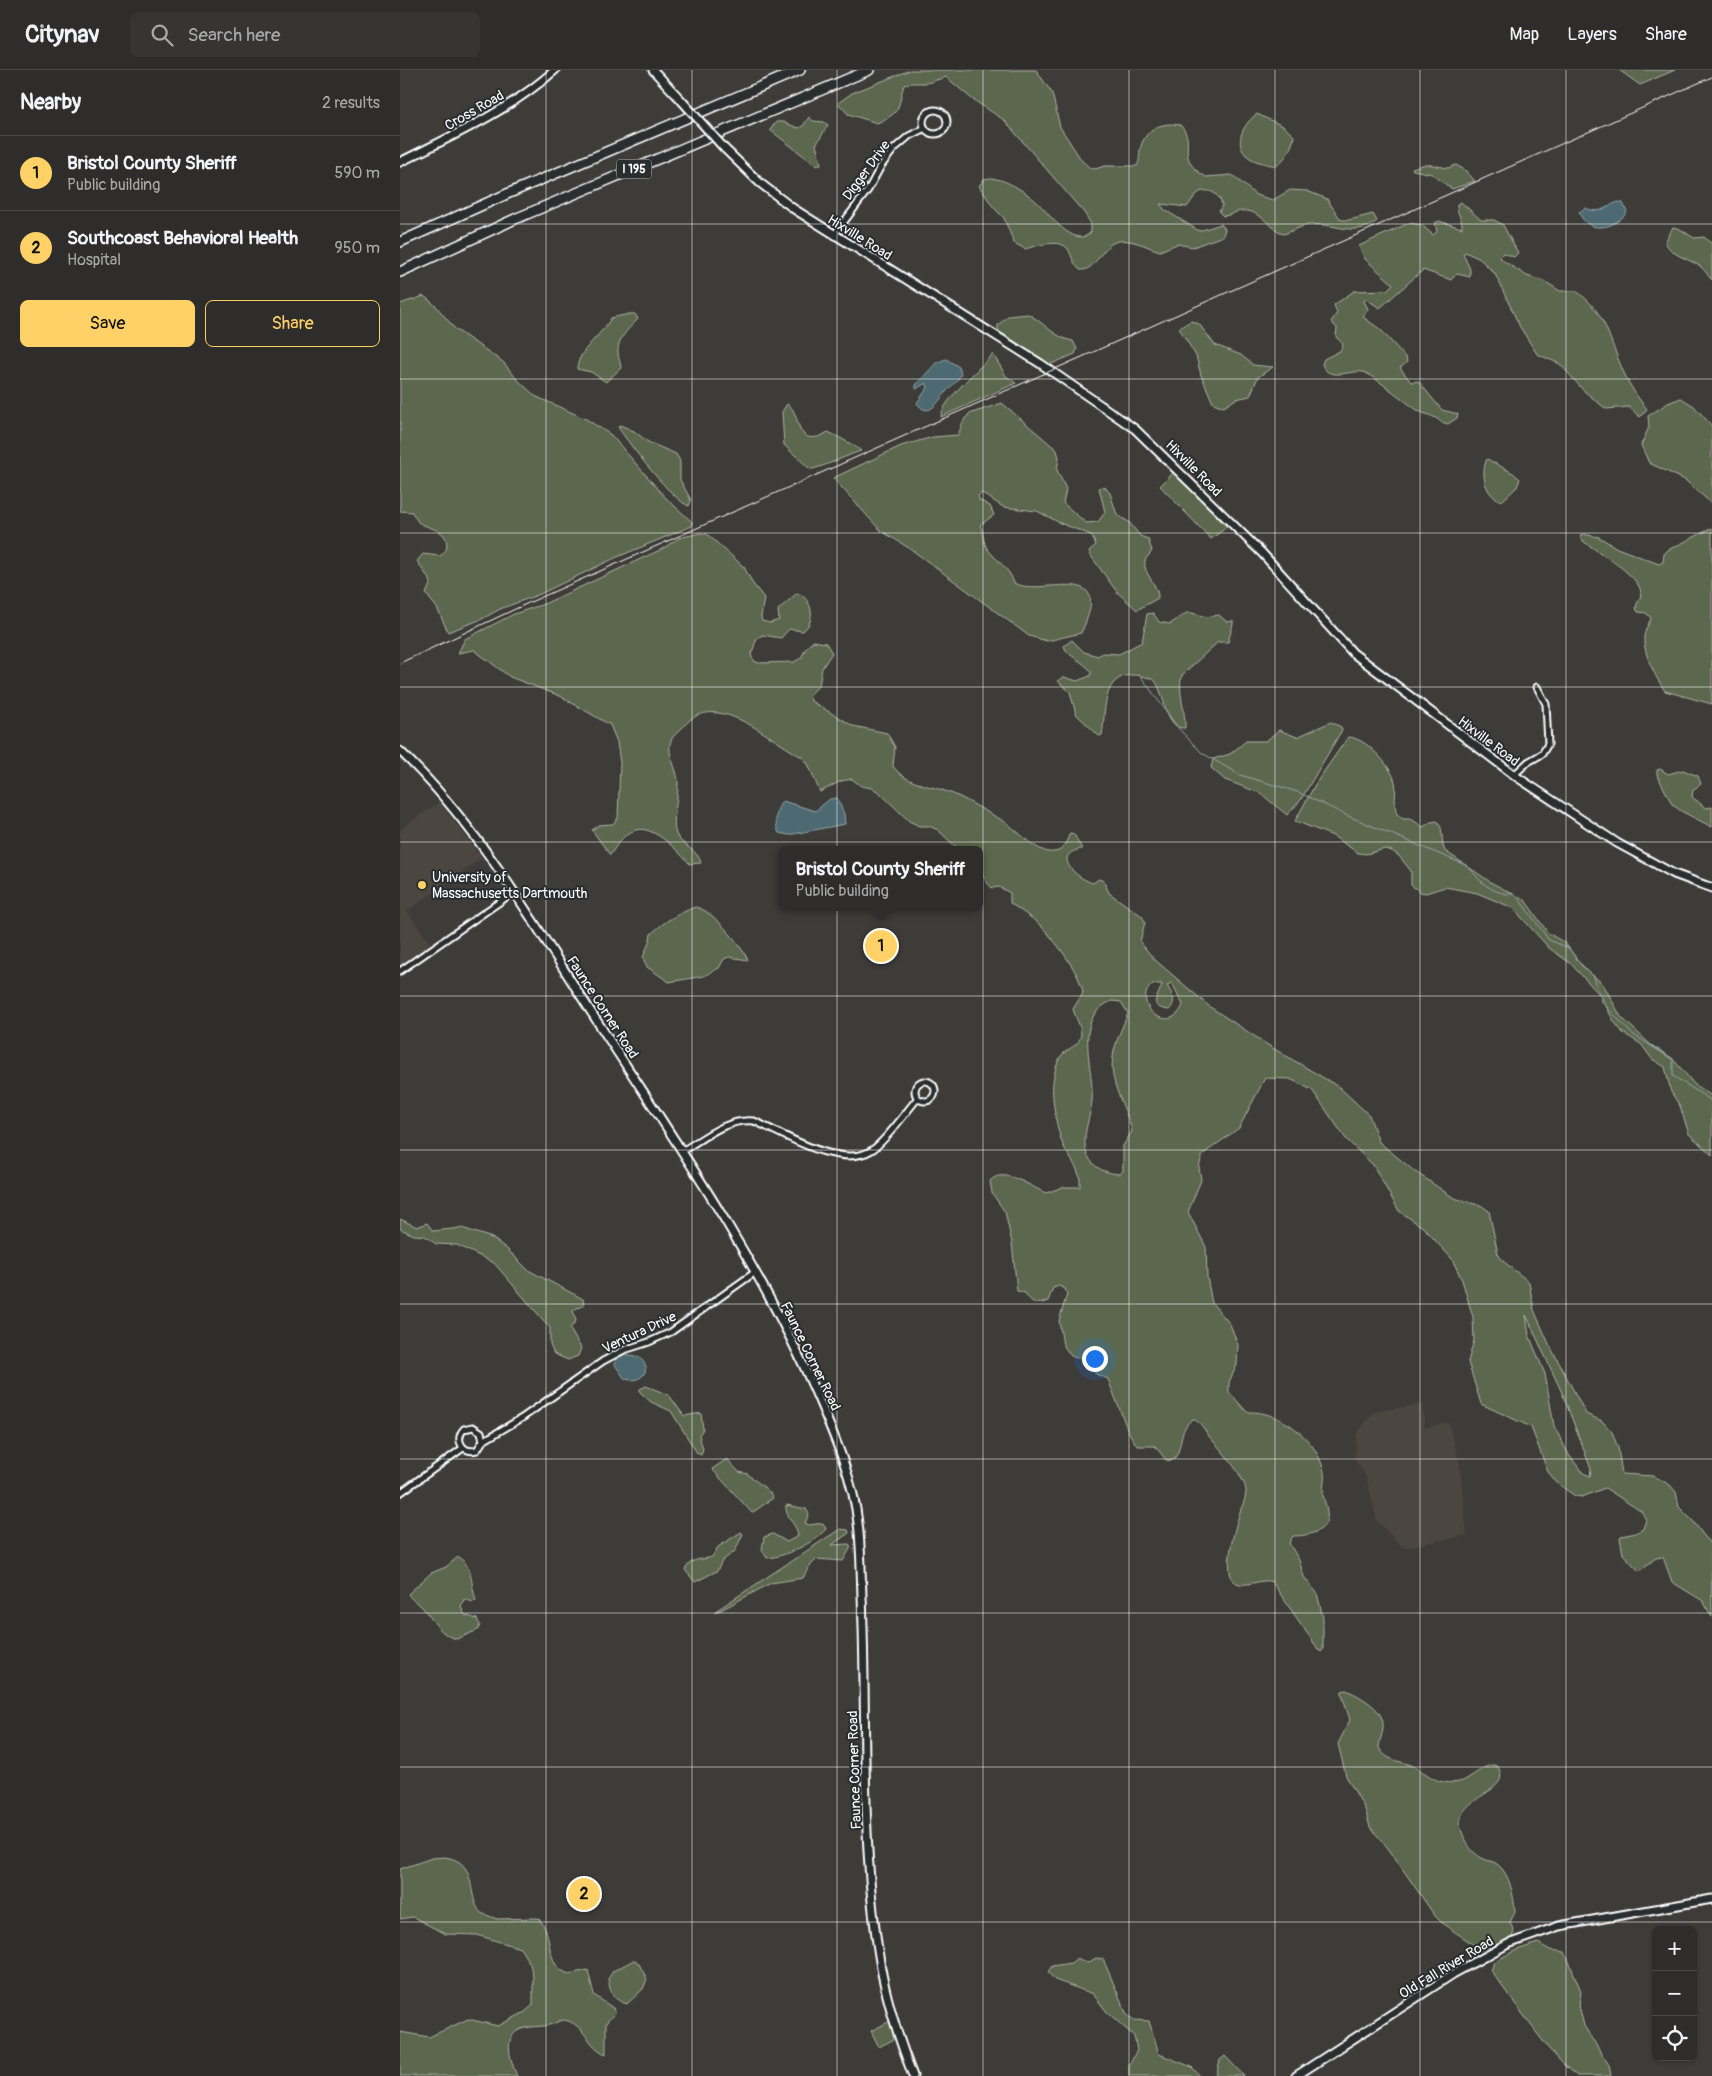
<!DOCTYPE html>
<meta charset="utf-8">
<style>
:root{--surface:#2e2d2b;--page:#363533;--text:#f1f3f6;--muted:#a7a8a9;--line:#494947;--accent:#ffd166}
body{margin:0;font-family:Pangolin,sans-serif;background:var(--page);color:var(--text)}
.controls{position:absolute;right:15px;bottom:15px;display:grid;overflow:hidden;border-radius:8px;box-shadow:0 1px 4px #0004}
.controls button{width:45px;height:45px;display:grid;place-items:center;padding:0;border:0;border-bottom:1px solid var(--line);background:var(--surface);color:var(--text);font:25px sans-serif}
.you{position:absolute;left:694px;top:1288px;width:18px;height:18px;margin:-12px;border:4px solid #fff;border-radius:50%;background:#1a73e8;box-shadow:0 0 0 8px #1a73e833}
.badge{display:grid;place-items:center;width:32px;height:32px;border-radius:50%;background:var(--accent);color:#111;font-size:16px;font-weight:700}
.pin{position:absolute;translate:-50% -50%;border:2px solid #fff;box-shadow:0 1px 5px #0006}
.popup{position:absolute;left:378px;top:776px;width:205px;height:65px;box-sizing:border-box;display:grid;place-content:center;border-radius:8px;background:var(--surface);filter:drop-shadow(0 1px 4px #0005);font-size:16px;white-space:nowrap;color:var(--muted)}
.popup b{font-size:19px;color:var(--text)}
.popup::after{content:'';position:absolute;left:50%;top:100%;margin-left:-10px;border:10px solid transparent;border-top-color:var(--surface)}
.list{margin:0;padding:0;list-style:none}
h2{display:flex;justify-content:space-between;align-items:center;height:65px;margin:0;padding:0 20px;font-size:21px}
h2 small{font-size:16px;font-weight:400;color:var(--muted)}
.list li{display:grid;grid-template-columns:32px 1fr auto;gap:15px;align-items:center;box-sizing:border-box;height:75px;padding:0 20px;border-top:1px solid var(--line)}
.list b{display:block;font-size:19px;white-space:nowrap}
.list p{margin:0;font-size:16px;white-space:nowrap;color:var(--muted)}
.list em{font-size:16px;font-style:normal;color:var(--muted)}
.actions{display:flex;gap:10px;padding:15px 20px}
.actions a{flex:1;padding:11px 0;border:1px solid var(--accent);border-radius:8px;text-align:center;font-size:18px;color:var(--accent)}
.actions .main{background:var(--accent);color:#111}
.icon{flex:none;width:28px;height:28px;fill:none;stroke:currentColor;stroke-width:2;stroke-linecap:round;stroke-linejoin:round}
.map{position:relative;flex:none;width:1312px;height:2006px;overflow:hidden}
header{display:flex;align-items:center;gap:30px;box-sizing:border-box;height:70px;padding:0 25px;background:var(--surface);border-bottom:1px solid var(--line)}
header strong{font-size:24px}
nav{display:flex;gap:28px;margin-inline-start:auto;font-size:18px}
.search{width:350px;height:45px;background:var(--page);display:flex;align-items:center;gap:12px;box-sizing:border-box;padding:0 18px;border-radius:8px;color:var(--muted);font-size:19px}
main{display:flex}
aside{flex:1;background:var(--surface)}
.map>svg:first-child{display:block}
.built{fill:#4c4640}
.green{fill:#5c674e;stroke:#aeb3a6;fill-rule:evenodd}
.water{fill:#4d6971;stroke:#94a5aa}
.lines{fill:none;stroke-linecap:round;stroke-linejoin:round}
.stream{stroke:#94a5aa;stroke-width:1}
.street-casing{stroke:#fff;stroke-width:9}
.secondary-casing{stroke:#fff;stroke-width:11}
.highway-casing{stroke:#fff;stroke-width:12}
.street{stroke:#2a2d2e;stroke-width:5}
.secondary{stroke:#2a2d2e;stroke-width:7}
.highway{stroke:#2a2d2e;stroke-width:9}
.rail{stroke:#fff;stroke-width:1}
.secondary-bridge-casing{stroke:#fff;stroke-width:11;stroke-linecap:butt}
.secondary-bridge{stroke:#2a2d2e;stroke-width:7}
.grid{fill:none;stroke:#fff;stroke-width:1;stroke-opacity:0.55}
.poi-dot{fill:#ffd166;stroke:#2a2d2e;stroke-width:2}
.labels{text-anchor:middle;stroke-width:4;stroke-linejoin:round;paint-order:stroke}
.shield{fill:#2a2d2e;stroke:#bfc0c0;stroke-width:1}
.shield-label{font-size:12px;font-weight:bold;fill:#fff}
.street-label{font-size:14px;fill:#fff;stroke:#2a2d2e}
.poi-label{font-size:14px;fill:#fff;stroke:#2a2d2e;text-anchor:start}
</style>
<header>
<strong>Citynav</strong>
<div class="search"><svg class="icon" aria-label="search" viewBox="0 0 24 24"><circle cx="10" cy="10" r="6"/><path d="M15 15l6 6"/></svg>Search here</div>
<nav><a>Map</a><a>Layers</a><a>Share</a></nav>
</header>
<main>
<aside>
<h2>Nearby<small>2 results</small></h2>
<ul class="list">
<li><span class="badge">1</span><div><b>Bristol County Sheriff</b><p>Public building</p></div><em>590 m</em></li>
<li><span class="badge">2</span><div><b>Southcoast Behavioral Health</b><p>Hospital</p></div><em>950 m</em></li>
</ul>
<div class="actions"><a class="main">Save</a><a>Share</a></div>
</aside>
<div class="map">
<svg width="1312" height="2006" viewBox="0 0 1312 2006">
<rect width="100%" height="100%" fill="#3e3c39"/>
<filter id="ink" filterUnits="userSpaceOnUse"><feTurbulence type="fractalNoise" baseFrequency=".02" numOctaves="2"/><feDisplacementMap in="SourceGraphic" scale="10" xChannelSelector="R" yChannelSelector="G"/><feConvolveMatrix kernelMatrix="1 2 1 2 8 2 1 2 1" color-interpolation-filters="sRGB"/></filter>
<g filter="url(#ink)">
<!-- built -->
<g class="built">
<path d="M39 732 82 788 7 841 31 875 0 897V760Z"/>
<path d="M1022 1334 1025 1358 1048 1352 1059 1390 1067 1465 1003 1478 977 1451 966 1406 955 1390 957 1363 974 1342Z"/>
</g>
<!-- green -->
<g class="green">
<path d="M510 0H636L652 23 660 57 682 91 689 97 695 99 705 96H737C740 91 739 86 740 80 744 60 760 51 780 55 798 72 773 88 806 107L832 105 856 125 873 130 890 120 907 121 927 129 941 150H949L973 144 977 151C954 169 933 151 907 155 900 157 892 161 884 164 870 159 860 139 842 141 835 141 830 146 823 146L819 142 822 135C820 124 807 116 797 124 793 127 791 133 787 137L760 134 765 140 799 161 821 154 825 159 823 166 793 177 777 174 760 181C746 177 730 167 715 172 701 177 695 202 680 200 673 194 672 186 668 179 660 168 636 176 625 179L614 173 604 148 594 138 579 116 584 109C600 104 628 123 639 134 649 144 675 180 691 162V154L685 144 604 50 572 29 546 7 527 13H510L504 15C497 37 503 42 477 53L448 44 438 33 452 23Z"/>
<path d="M1219 0H1275L1240 15Z"/>
<path d="M857 44 883 56 894 66C893 76 885 90 876 96 867 94 853 92 846 85 833 72 845 52 857 44Z"/>
<path d="M409 47 413 51 424 52 428 55 416 75 421 94 417 96 370 60 376 52H383L398 58 403 56Z"/>
<path d="M1026 94 1048 98 1056 95 1065 100 1075 111 1052 119 1032 104 1013 100 1012 98Z"/>
<path d="M1061 132 1081 150H1094L1103 155 1118 183 1114 187 1103 183 1100 186 1102 190 1127 206 1144 211 1160 221H1176C1205 241 1208 266 1221 296 1227 311 1236 326 1247 339L1240 347 1229 337 1206 339 1184 321 1160 294 1137 284 1120 257 1095 204 1080 189 1065 182 1063 184 1070 199V207L1057 204 1051 210 1023 200 980 238 966 229 964 231 968 239 963 247 981 260 1006 288 1007 292 1000 298 1011 312 1018 311 1042 340 1058 344 1057 348 1048 354 1041 352C1034 345 1025 345 1017 340 1008 334 970 303 963 302 949 300 928 312 922 294L924 289 940 281 943 274 936 267 937 258 931 252 937 243 934 235 954 221 987 220 993 214 965 189 959 176 1009 153 1022 155 1033 165 1037 162 1035 153 1039 151 1062 158C1063 149 1056 143 1057 134Z"/>
<path d="M1273 157 1280 159 1294 168 1304 167 1312 174V210C1307 205 1304 198 1298 195 1286 188 1271 185 1265 172Z"/>
<path d="M24 226 36 236 55 259 103 292 117 309 135 326 186 349 211 365 265 427 292 452V456L215 488 140 524 100 539 82 549 48 562 37 538 26 524 31 512 17 491 23 484 40 486 46 480C51 459 30 460 18 452L12 442 0 441V234Z"/>
<path d="M229 244H235L238 249C230 258 217 268 218 282 218 288 221 293 221 298L206 312 191 302 177 299C178 280 201 266 211 248Z"/>
<path d="M628 244C644 252 654 268 673 271L677 279 675 284 649 295 598 262V255L608 246Z"/>
<path d="M791 251 799 254 815 275 841 285 853 295 873 297 858 307 850 326 836 329 824 337 813 333 801 305 796 286 779 258Z"/>
<path d="M593 284 606 306 616 313 541 347C540 333 583 295 593 284Z"/>
<path d="M1281 328 1294 336 1312 356V434L1285 410 1249 393 1241 375 1249 357 1248 346 1268 333Z"/>
<path d="M602 333 657 380 659 388 657 400 666 419 663 433 686 453 698 452 705 442 699 418 704 416 710 423 717 445 729 452 740 466 748 469 752 481C750 485 746 487 745 491 742 503 759 515 758 528L737 540 717 522 691 486 689 481 696 475 691 465 660 453 637 441 603 437 582 423 578 426 579 430 590 436 594 445 580 455C584 463 583 473 587 478 596 491 609 497 614 513 641 528 717 488 681 563L647 571 629 566 512 480 480 460 433 408 501 376 533 367 558 365 563 352 569 344Z"/>
<path d="M387 334C401 341 394 372 417 367 420 367 424 364 428 362 433 364 458 377 461 381 450 384 417 400 410 399L384 375 382 342Z"/>
<path d="M220 355 234 361 248 372 276 384 280 391V410L291 430 289 436C273 431 229 374 218 357Z"/>
<path d="M1087 389 1113 403 1120 409 1117 417 1102 431C1085 427 1080 403 1087 389Z"/>
<path d="M774 402 827 457 811 469 760 416Z"/>
<path d="M1312 458V634L1265 621C1256 608 1245 587 1244 571 1243 563 1248 556 1251 548L1246 543 1238 542 1236 538C1236 533 1241 529 1241 523 1240 505 1197 482 1183 471L1180 465 1183 464 1199 467 1217 478 1259 494 1263 492 1264 484 1268 480Z"/>
<path d="M300 463 307 464 344 497 353 514 364 528 361 547 362 551 370 553 379 550 378 540 397 523C412 528 417 550 403 561L389 559 381 568 363 565 357 568 351 585 354 591 359 593 394 592 401 588 406 578 413 571 426 573 432 583 422 598 419 616 409 625 411 631 453 656 487 663 495 677 493 696C505 714 529 715 548 722 567 729 584 741 602 750 616 758 638 785 654 782 665 781 666 771 670 763L674 764 682 779C651 784 675 808 693 813L699 809 704 811 709 823 742 846 745 852 740 872 754 889 810 937 871 977 939 1017 969 1045 979 1072 1014 1101 1054 1128 1082 1136 1089 1141 1098 1184 1103 1191 1129 1212 1134 1240 1149 1274 1186 1344 1202 1351 1212 1362 1218 1378 1222 1404 1254 1406 1270 1415 1276 1422 1279 1437 1292 1450 1311 1475 1312 1547 1303 1531 1272 1512 1263 1487 1256 1488 1239 1501 1223 1484 1220 1468 1221 1466 1236 1463 1243 1459 1246 1450 1242 1442 1205 1418 1182 1427 1175 1426 1158 1414 1148 1402 1131 1357 1081 1334 1068 1292 1074 1270 1073 1247 1062 1210 1052 1189 1024 1158 999 1141 973 1095 946 1069 912 1020 890 1009 865 1008 839 1058 802 1085 799 1098 801 1110 788 1142 806 1177 807 1207 812 1233 830 1254 838 1275 837 1295 829 1312V1322L847 1342C878 1340 915 1367 923 1398 926 1407 923 1415 923 1425 924 1431 927 1437 927 1443 930 1462 907 1466 893 1466L889 1473 899 1490 904 1507 917 1523 923 1548V1580L921 1582 918 1579 872 1512C861 1507 842 1521 833 1510 823 1498 836 1453 841 1439 843 1434 846 1428 846 1421 846 1409 822 1380 813 1371 806 1364 803 1353 793 1349 776 1360 785 1382 771 1391L766 1390 755 1376H737L728 1361 708 1309 696 1304 686 1291 671 1286 663 1275 659 1251 667 1224 665 1219 659 1216 653 1218 648 1231C637 1236 631 1233 625 1223L617 1221 612 1173 605 1142 592 1123 590 1111C603 1096 631 1117 646 1123L663 1117H680C682 1100 669 1089 663 1075 657 1061 651 1028 653 1012 654 1004 657 992 661 986 668 977 680 977 681 964 681 956 675 947 673 939L683 923C680 902 654 869 639 854 630 846 619 840 610 833V823L599 817 592 818C581 809 580 793 580 780L558 779 538 760 529 756H519L509 751 479 722 472 718 461 716 452 709 441 711 420 722 408 694 402 687C371 671 315 618 284 656 278 663 272 665 270 674 268 685 277 699 278 711 279 727 271 751 276 764 281 776 298 779 301 793L290 794C278 782 251 750 231 762 221 767 216 777 210 785L192 760 199 755 213 754 218 748 220 693 217 672 210 655 160 626 110 607 74 580 58 583 65 569 114 544 144 534 262 479 279 468ZM772 913 783 935C769 969 729 932 753 914H762C760 925 745 937 769 940 778 931 771 924 767 915ZM712 931 721 932 728 943C723 957 715 971 713 987 708 1012 726 1037 732 1061L723 1076V1101L719 1104C706 1103 694 1099 688 1086 680 1068 690 1050 692 1031 695 999 671 947 712 931ZM1126 1245 1163 1325 1191 1399 1190 1406 1183 1403 1169 1385 1154 1356 1145 1304 1129 1265Z"/>
<path d="M788 542 807 547 819 545 827 552 833 551V554L828 572H818L782 605C777 622 786 640 785 658 765 660 765 623 755 611 749 607 739 605 732 605 701 606 706 643 702 665L699 666 676 644 670 622 658 611 664 607 677 611 690 606 691 602C685 591 667 587 664 576L672 570 684 582 698 586 703 583 719 584 742 572 747 544 753 543 759 552 770 554Z"/>
<path d="M931 652 941 657 942 660 900 731 887 745 860 723 825 710 811 698 813 689 830 684 846 671H866L879 660 897 667Z"/>
<path d="M948 667C965 667 991 695 995 712 997 722 993 735 997 744L1003 749H1011L1023 757 1031 752 1037 751C1045 759 1040 771 1045 781L1092 813 1125 830 1148 863 1165 873 1182 896 1203 914 1221 947 1251 975 1272 988 1295 1015 1312 1026V1085L1289 1064 1280 1036 1271 1022 1265 997 1252 989 1241 974 1223 963 1213 950 1201 926 1170 893 1149 878 1113 838 1077 823 1045 817 1026 823 1020 822 1011 815V801L999 786 992 781 985 779 966 784 958 783 933 766 895 751 916 713Z"/>
<path d="M1260 699 1268 704 1283 700 1298 706 1301 714 1293 720 1292 727 1306 738 1312 737V757L1281 741 1272 734 1257 705V700Z"/>
<path d="M295 837C311 838 342 876 348 890L329 887 324 889 319 898 304 906 269 912 247 897 243 888C246 878 249 875 251 864 266 850 276 845 295 837Z"/>
<path d="M0 1149 17 1157 27 1153 33 1161 62 1158 92 1168 107 1179 128 1200 183 1229 184 1235 173 1240 176 1251 170 1259 181 1278 178 1286 168 1290 154 1284 150 1275V1258L94 1193 57 1175 36 1174 25 1166 14 1165 0 1159Z"/>
<path d="M246 1316 269 1325 284 1346 301 1343 303 1359 299 1365 303 1379 301 1385 297 1383 271 1341 251 1332 240 1322V1319Z"/>
<path d="M327 1389 339 1402 348 1404C355 1412 369 1418 373 1428L352 1443 312 1399Z"/>
<path d="M386 1435 406 1439 409 1444 405 1453 409 1455 423 1453 426 1459C414 1473 385 1487 367 1488L362 1480 364 1467 373 1464 387 1472 398 1466C398 1455 384 1447 386 1435Z"/>
<path d="M440 1459 448 1460 449 1463 432 1475 449 1474 451 1477 443 1491 417 1489 409 1497 403 1508 371 1513 321 1540 314 1542Z"/>
<path d="M341 1462 343 1464 335 1481 322 1491 317 1501 295 1512 285 1500C291 1487 303 1490 312 1487L318 1477Z"/>
<path d="M58 1487C73 1494 71 1517 76 1530L73 1532 64 1529 61 1537 65 1545 77 1549 80 1555 78 1560 57 1569C40 1566 33 1549 22 1537 17 1532 12 1531 8 1524L31 1503 46 1497Z"/>
<path d="M946 1620C958 1625 983 1638 983 1654 984 1662 979 1670 979 1678 987 1691 997 1690 1011 1695 1028 1703 1036 1716 1059 1712 1070 1711 1094 1683 1100 1701 1109 1724 1049 1728 1062 1762 1066 1774 1073 1785 1086 1790 1089 1791 1093 1791 1097 1794 1110 1803 1114 1827 1115 1842L1110 1852 1114 1862 1111 1869 1082 1880 1043 1854 1035 1846 988 1778 970 1757 965 1739 946 1706 938 1674 950 1650 942 1624V1621Z"/>
<path d="M45 1787C80 1792 65 1825 81 1843L97 1849 138 1848C155 1864 143 1895 169 1904L188 1900 194 1925 213 1938 215 1943 206 1953V1984C188 1978 184 1952 163 1950 158 1951 154 1954 149 1955 141 1957 133 1956 125 1958 101 1963 110 1989 117 2006H0V1962L29 1967 68 1949 98 1956 125 1942 133 1935V1907L130 1894 120 1878 77 1865 45 1864 13 1847 0 1849V1799L32 1788Z"/>
<path d="M1138 1873 1150 1880 1165 1882 1181 1921 1179 1935 1184 1956 1209 1995 1211 2006H1177L1167 1998 1148 1978 1093 1904 1091 1901 1094 1892 1114 1881Z"/>
<path d="M677 1888 687 1893 696 1888 703 1889 727 1945 734 1950 749 1951 759 1984 792 1997 800 2006H729V1995L737 1980 734 1966 707 1942 693 1924 655 1910 648 1902 652 1896 671 1893Z"/>
<path d="M234 1890 239 1894 247 1909 243 1919 227 1934C213 1930 210 1922 208 1909L213 1901Z"/>
<path d="M490 1951 496 1968 479 1977 471 1961Z"/>
<path d="M825 1986 844 2006H816L820 1990Z"/>
</g>
<!-- water -->
<g class="water">
<path d="M1218 132 1223 133 1227 142C1216 158 1188 166 1179 142L1186 138C1201 145 1204 137 1218 132Z"/>
<path d="M546 289 559 297 561 304C557 312 552 315 546 322 538 331 529 350 517 333L528 317 526 313 516 319V315L536 293Z"/>
<path d="M437 728 444 744 445 754 388 765 379 763C374 754 375 738 383 731L415 741 430 729Z"/>
<path d="M225 1284 240 1287 246 1296C246 1308 236 1312 225 1309L215 1295 216 1289Z"/>
</g>
<g class="lines">
<!-- stream -->
<path class="stream" d="M739 604 779 659 802 683 840 705 898 722 948 746 1068 796C1083 815 1091 823 1116 825L1149 870 1169 878 1177 890 1194 907 1202 932 1231 963 1273 990V1006L1312 1031"/>
<!-- street casing -->
<g class="street-casing">
<g id="street">
<circle cx="535" cy="52" r="12"/>
<path d="M434 165 468 120 481 96 495 78 509 66 525 58"/>
<path d="M1114 705 1128 692 1142 684 1148 674 1146 634 1137 617"/>
<path d="M0 901 114 822"/>
<circle cx="525" cy="1021" r="10"/>
<path d="M282 1081C304 1068 327 1048 354 1051 384 1064 440 1100 472 1080 486 1071 505 1043 517 1029"/>
<path d="M83 1371 81 1362 73 1357 64 1359C54 1370 63 1384 77 1380L83 1371 122 1348 203 1291 224 1280 249 1272 271 1262 354 1203"/>
<path d="M0 1423 63 1378"/>
</g>
</g>
<!-- secondary casing -->
<g class="secondary-casing">
<g id="secondary">
<path d="M253 0 282 31"/>
<path d="M324 78 360 113 394 139 641 294 735 359 862 483 953 583 1117 707 1217 773 1274 804 1312 818"/>
<path d="M0 92C54 65 109 41 155 0"/>
<path d="M0 681C80 757 135 856 195 948 273 1068 357 1188 415 1321 433 1363 453 1407 458 1453 461 1477 461 1502 462 1526 467 1646 460 1768 479 1886 485 1928 498 1967 513 2006"/>
<path d="M896 2006 1053 1904 1108 1874 1159 1856 1312 1829"/>
</g>
</g>
<!-- highway casing -->
<g class="highway-casing">
<g id="highway">
<path d="M0 172 107 124 400 0"/>
<path d="M0 202 115 149 469 0"/>
</g>
</g>
<!-- street -->
<use href="#street" class="street"/>
<!-- secondary -->
<use href="#secondary" class="secondary"/>
<!-- highway -->
<use href="#highway" class="highway"/>
<!-- rail -->
<path class="rail" d="M0 593 126 534 1312 7"/>
<!-- secondary-bridge casing -->
<g class="secondary-bridge-casing">
<path id="secondary-bridge" d="M282 31 324 78"/>
</g>
<!-- secondary-bridge -->
<use href="#secondary-bridge" class="secondary-bridge"/>
</g>
</g>
<!-- grid -->
<path class="grid" d="M146 0V2006M292 0V2006M437 0V2006M583 0V2006M729 0V2006M875 0V2006M1020 0V2006M1166 0V2006M0 154H1312M0 309H1312M0 463H1312M0 617H1312M0 772H1312M0 926H1312M0 1080H1312M0 1234H1312M0 1389H1312M0 1543H1312M0 1697H1312M0 1852H1312"/>
<!-- markers -->
<circle class="poi-dot" cx="22" cy="815" r="5"/>
<g class="labels">
<!-- shield labels -->
<rect class="shield" x="216.5" y="89.5" width="35" height="19" rx="4"/>
<g class="shield-label">
<text x="234" y="103">I 195</text>
</g>
<!-- street labels -->
<g class="street-label">
<text transform="translate(74 40) rotate(-30)" y="5">Cross Road</text>
<text transform="translate(466 100) rotate(-54)" y="5">Digger Drive</text>
<text transform="translate(460 167) rotate(32)" y="5">Hixville Road</text>
<text transform="translate(794 398) rotate(45)" y="5">Hixville Road</text>
<text transform="translate(1089 671) rotate(37)" y="5">Hixville Road</text>
<text transform="translate(203 937) rotate(57)" y="5">Faunce Corner Road</text>
<text transform="translate(239 1262) rotate(-25)" y="5">Ventura Drive</text>
<text transform="translate(411 1286) rotate(64)" y="5">Faunce Corner Road</text>
<text transform="translate(454 1700) rotate(-92)" y="5">Faunce Corner Road</text>
<text transform="translate(1046 1897) rotate(-31)" y="5">Old Fall River Road</text>
</g>
<!-- poi labels -->
<g class="poi-label">
<text x="32" y="812">University of<tspan x="32" dy="16">Massachusetts Dartmouth</tspan></text>
</g>
</g>
</svg>
<div class="controls">
<button>+</button>
<button>−</button>
<button><svg class="icon" aria-label="locate" viewBox="0 0 24 24"><circle cx="12" cy="12" r="6"/><path d="M12 2v4M12 18v4M2 12h4M18 12h4"/></svg></button>
</div>
<div class="you"></div>
<div class="pin badge" style="left:481px;top:876px">1</div>
<div class="popup"><b>Bristol County Sheriff</b>Public building</div>
<div class="pin badge" style="left:184px;top:1824px">2</div>
</div>
</main>
